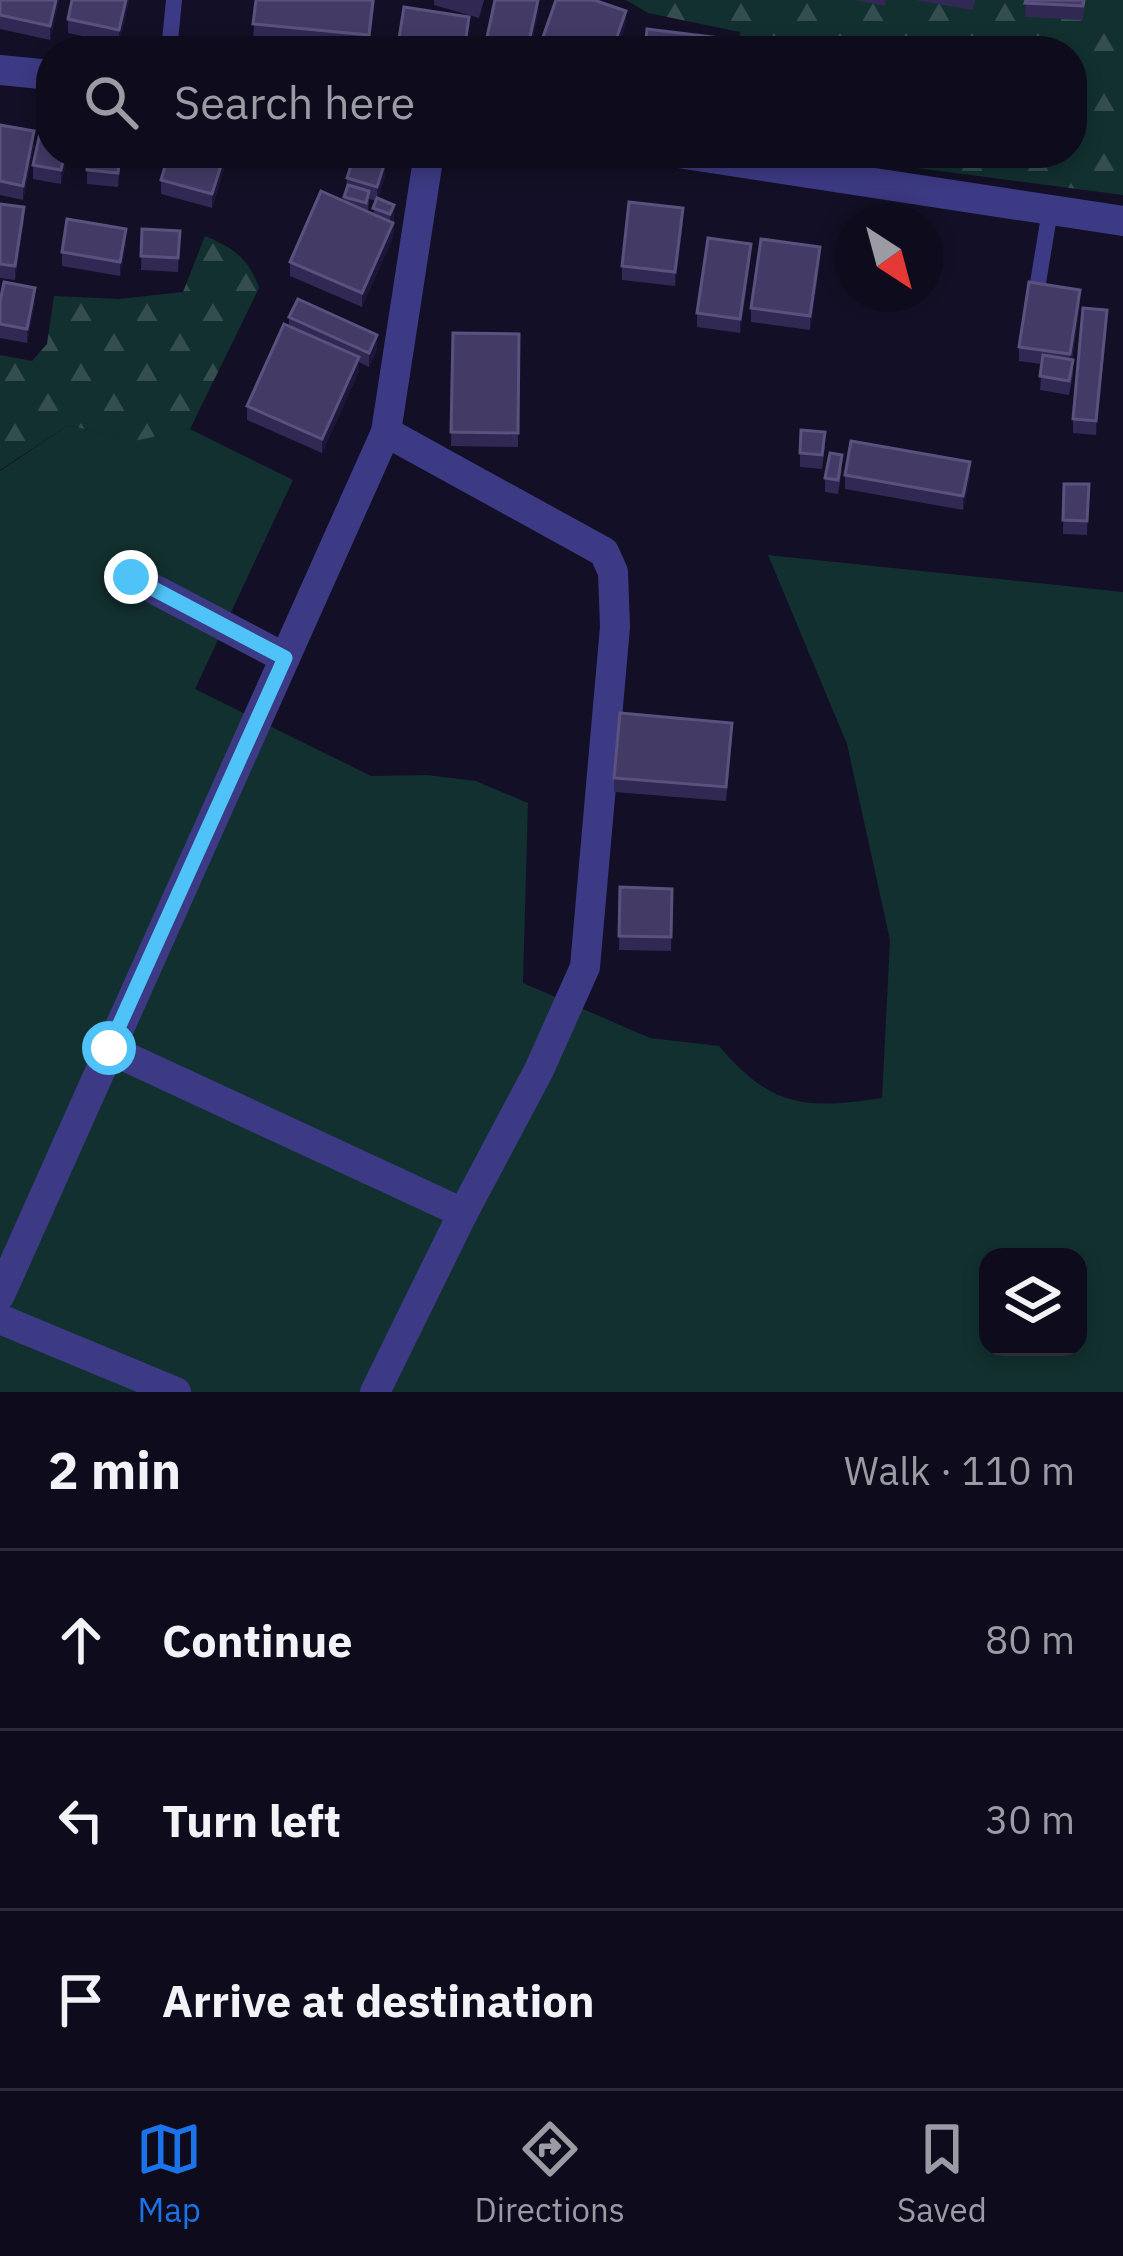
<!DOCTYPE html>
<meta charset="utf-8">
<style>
:root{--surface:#0e0b1c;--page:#171425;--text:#f1f3f6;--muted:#9b9ba3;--line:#2e2b3b;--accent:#1a73e8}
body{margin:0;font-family:"IBM Plex Sans",sans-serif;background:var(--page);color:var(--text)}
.controls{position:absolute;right:36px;bottom:36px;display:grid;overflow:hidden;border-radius:24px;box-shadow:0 6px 18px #0003}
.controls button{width:108px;height:108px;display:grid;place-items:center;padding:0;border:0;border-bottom:3px solid var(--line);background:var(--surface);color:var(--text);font:60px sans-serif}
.compass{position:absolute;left:835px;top:204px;width:108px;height:108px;border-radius:50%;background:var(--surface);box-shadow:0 6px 18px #0003;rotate:144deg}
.stop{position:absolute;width:36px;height:36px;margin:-27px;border:9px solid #4fc3f7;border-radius:50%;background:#fff}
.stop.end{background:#4fc3f7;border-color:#fff;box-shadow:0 3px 12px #0008}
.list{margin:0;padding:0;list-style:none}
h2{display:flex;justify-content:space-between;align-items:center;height:156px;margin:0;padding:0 48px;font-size:51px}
h2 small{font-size:39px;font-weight:400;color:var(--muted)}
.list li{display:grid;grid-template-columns:78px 1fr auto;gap:36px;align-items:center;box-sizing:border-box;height:180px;padding:0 48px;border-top:3px solid var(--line)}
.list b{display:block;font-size:45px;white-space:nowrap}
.list em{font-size:39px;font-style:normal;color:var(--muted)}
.icon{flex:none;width:66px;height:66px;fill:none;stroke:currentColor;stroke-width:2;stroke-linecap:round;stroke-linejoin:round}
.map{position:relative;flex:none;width:1123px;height:1392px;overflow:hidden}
.search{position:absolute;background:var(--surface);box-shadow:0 6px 18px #0003;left:36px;right:36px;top:36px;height:132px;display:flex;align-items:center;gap:30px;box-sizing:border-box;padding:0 42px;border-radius:48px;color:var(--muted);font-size:45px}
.sheet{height:696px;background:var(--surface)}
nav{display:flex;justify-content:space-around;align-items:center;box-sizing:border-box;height:168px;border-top:3px solid var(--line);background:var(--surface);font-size:33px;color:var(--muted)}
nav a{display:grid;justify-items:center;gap:6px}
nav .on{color:var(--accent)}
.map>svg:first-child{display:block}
.green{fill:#12302f;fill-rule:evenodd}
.forest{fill:url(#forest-firs)}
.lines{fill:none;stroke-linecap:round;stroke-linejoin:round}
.service{stroke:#3d3a85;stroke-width:16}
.minor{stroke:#3d3a85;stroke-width:30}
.tertiary{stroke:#3d3a85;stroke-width:30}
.wall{fill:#312854;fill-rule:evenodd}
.shaded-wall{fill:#1d163a}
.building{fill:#433a66;stroke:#5a527e;stroke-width:3}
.route{stroke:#4fc3f7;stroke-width:15}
</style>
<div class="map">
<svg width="1123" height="1392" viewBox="0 0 1123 1392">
<defs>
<pattern id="forest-firs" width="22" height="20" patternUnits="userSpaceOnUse" patternTransform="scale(3)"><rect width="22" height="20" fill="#12302f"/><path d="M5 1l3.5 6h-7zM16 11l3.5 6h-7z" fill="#344d4e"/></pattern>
</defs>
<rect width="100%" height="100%" fill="#130f26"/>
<!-- green -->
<path class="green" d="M68 425 131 440 190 429 293 480 195 689 371 776 427 775 476 781 528 803 523 983 650 1038 719 1046C771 1107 805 1110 882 1098L890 940 847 744 768 555 1123 592V1392H0V471ZM988 1257H1078V1347H988Z"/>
<!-- forest -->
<g class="forest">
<path d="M626 0H1123V195L803 153H1072V51H738L740 32 648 13Z"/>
<path d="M205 236C234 248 249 259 259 288L190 429 134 441 68 425 0 470V355L32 361 47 344 54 296 119 299 183 292Z"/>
</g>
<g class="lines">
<!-- service -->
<g class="service">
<path d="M169 51 174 0"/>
<path d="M1038 283 1050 210"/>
</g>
<!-- minor -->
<g class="minor">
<path d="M131 577 285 658"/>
<path d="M109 1049 463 1213"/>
<path d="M0 1295 386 432 429 153"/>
<path d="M0 1319 176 1392"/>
<path d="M375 1392 463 1213 539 1070 585 967 615 627 613 572 604 552 386 432"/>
</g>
<!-- tertiary -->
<g class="tertiary">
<path d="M0 70 51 75"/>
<path d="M678 153 1123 221"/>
</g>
</g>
<!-- wall -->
<g class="wall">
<path d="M0 0H59L50 40 0 29Z"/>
<path d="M129 0 119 44 68 33V19Z"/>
<path d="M256 0H375L369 49 253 38Z"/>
<path d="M434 0H484L479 18 434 5Z"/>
<path d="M855 0H886L885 6Z"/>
<path d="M914 0H975L973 10Z"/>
<path d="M1026 0H1085L1083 20 1025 17Z"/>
<path d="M0 125 34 145 23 200 0 195Z"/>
<path d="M68 153 61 184 33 179V165Z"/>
<path d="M121 153 118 187 87 184V170Z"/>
<path d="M169 153H229L212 208 161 194V180Z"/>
<path d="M385 176 378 198 394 219 393 237 362 307 290 276V262L344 201 347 178ZM369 199 376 201 373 214 368 212Z"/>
<path d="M0 204 24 221 15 280 0 278Z"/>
<path d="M683 222 675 286 622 280V266Z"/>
<path d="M142 229 180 231 178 272 141 270Z"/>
<path d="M126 243 120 276 62 266V252Z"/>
<path d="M751 258 740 333 697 327V313Z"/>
<path d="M820 261 810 330 751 322V308Z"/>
<path d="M0 302H35L27 343 0 338Z"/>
<path d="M1080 304 1072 360 1073 374 1069 395 1040 390 1042 364 1019 361V347Z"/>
<path d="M289 317 377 349 369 367 359 362V371L322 453 247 420V406L289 326Z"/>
<path d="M1107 324 1096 435 1073 433V419Z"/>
<path d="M453 333 519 334 518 447 451 446Z"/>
<path d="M825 446 822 469 800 467V453Z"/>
<path d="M842 469 838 494 825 492V478Z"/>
<path d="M845 475 970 476 963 510 845 489Z"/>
<path d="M1064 484H1089L1087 535 1063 534Z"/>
<path d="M732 737 726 801 614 792V778Z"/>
<path d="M620 887 672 889 671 951 619 950Z"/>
</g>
<!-- shaded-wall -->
<g class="shaded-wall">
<path d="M56 0H59L50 40V26Z"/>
<path d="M126 0H129L119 44V30Z"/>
<path d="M538 0 539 12 530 51H527Z"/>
<path d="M626 11V25L617 51H612Z"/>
<path d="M34 131V145L23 200V186Z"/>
<path d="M65 153H68L61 184V170Z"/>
<path d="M225 153H229L212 208V194Z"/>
<path d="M385 162V176L377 201V187Z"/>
<path d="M394 205V219L391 226 393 223V237L362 307V293L390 228V214Z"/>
<path d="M24 207V221L15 280V266Z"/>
<path d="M683 208V222L675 286V272Z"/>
<path d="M126 229V243L120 276V262Z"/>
<path d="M751 244V258L740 333V319Z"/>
<path d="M820 247V261L810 330V316Z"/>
<path d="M35 288V302L27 343V329Z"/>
<path d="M1080 290V304L1070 368V354Z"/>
<path d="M1107 310V324L1096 435V421Z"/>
<path d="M377 335V349L369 367V353Z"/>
<path d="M359 357V371L322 453V439Z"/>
<path d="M970 462V476L963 510V496Z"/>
</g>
<!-- building -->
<g class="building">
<path d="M0 0H56L50 26 0 15Z"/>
<path d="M72 0H126L119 30 68 19Z"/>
<path d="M256 0H373L369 35 253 24Z"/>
<path d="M495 0H538L527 51H484Z"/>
<path d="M556 0H594L626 11 612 51H538Z"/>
<path d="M1026 0H1084L1083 6 1025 3Z"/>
<path d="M404 7 469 17 464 51H397Z"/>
<path d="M647 29 729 39 727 51H645Z"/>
<path d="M42 124 51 126V153H65L61 170 33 165Z"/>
<path d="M0 125 34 131 23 186 0 181Z"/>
<path d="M89 153H120L118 173 87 170Z"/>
<path d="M169 153H225L212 194 161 180Z"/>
<path d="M355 153 385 162 377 187 347 178Z"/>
<path d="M348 185 369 191 366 203 344 197Z"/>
<path d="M321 191 393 223 362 293 290 262Z"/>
<path d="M377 198 394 205 390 214 373 208Z"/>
<path d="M629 202 683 208 675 272 622 266Z"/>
<path d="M0 204 24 207 15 266 0 264Z"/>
<path d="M67 219 126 229 120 262 62 252Z"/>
<path d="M142 229 180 231 178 258 141 256Z"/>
<path d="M708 238 751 244 740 319 697 313Z"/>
<path d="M761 239 820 247 810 316 751 308Z"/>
<path d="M4 282 35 288 27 329 0 324V302Z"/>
<path d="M1029 282 1080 290 1070 354 1019 347Z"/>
<path d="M298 299 377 335 369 353 289 317Z"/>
<path d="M1083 308 1107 310 1096 421 1073 419Z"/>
<path d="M284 324 359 357 322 439 247 406Z"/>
<path d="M453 333 519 334 518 433 451 432Z"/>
<path d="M1043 355 1073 360 1069 381 1040 376Z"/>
<path d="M801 430 825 432 822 455 800 453Z"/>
<path d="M851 441 970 462 963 496 845 475Z"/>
<path d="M830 453 842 455 838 480 825 478Z"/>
<path d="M1064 484H1089L1087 521 1063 520Z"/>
<path d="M620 713 732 723 726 787 614 778Z"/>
<path d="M620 887 672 889 671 937 619 936Z"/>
</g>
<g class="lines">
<!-- route -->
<path class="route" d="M109 1048 285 658 131 577"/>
</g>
</svg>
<div class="controls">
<button><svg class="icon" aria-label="layers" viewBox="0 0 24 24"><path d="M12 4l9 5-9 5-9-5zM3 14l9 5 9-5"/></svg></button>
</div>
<svg class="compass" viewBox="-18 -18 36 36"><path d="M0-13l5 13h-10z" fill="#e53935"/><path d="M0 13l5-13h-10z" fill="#9b9ba3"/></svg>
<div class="stop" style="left:109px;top:1048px"></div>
<div class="stop end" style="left:131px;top:577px"></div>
<div class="search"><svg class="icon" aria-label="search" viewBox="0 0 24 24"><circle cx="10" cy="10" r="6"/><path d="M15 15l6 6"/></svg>Search here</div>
</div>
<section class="sheet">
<h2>2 min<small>Walk · 110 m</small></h2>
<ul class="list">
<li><svg class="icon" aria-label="ahead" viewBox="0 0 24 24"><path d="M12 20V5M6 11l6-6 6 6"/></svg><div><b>Continue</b></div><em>80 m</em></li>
<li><svg class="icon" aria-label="left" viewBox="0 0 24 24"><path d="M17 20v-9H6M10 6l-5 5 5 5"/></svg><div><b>Turn left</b></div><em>30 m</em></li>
<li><svg class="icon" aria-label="arrive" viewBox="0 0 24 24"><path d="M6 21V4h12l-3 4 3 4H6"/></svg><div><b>Arrive at destination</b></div></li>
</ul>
</section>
<nav>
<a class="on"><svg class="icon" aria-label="map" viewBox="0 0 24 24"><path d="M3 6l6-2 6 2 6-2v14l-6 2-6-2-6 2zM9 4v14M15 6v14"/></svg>Map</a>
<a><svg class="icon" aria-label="directions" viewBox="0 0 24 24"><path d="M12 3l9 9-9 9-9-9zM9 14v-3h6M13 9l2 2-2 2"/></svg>Directions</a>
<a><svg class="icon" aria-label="saved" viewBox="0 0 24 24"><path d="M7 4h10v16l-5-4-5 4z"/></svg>Saved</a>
</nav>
